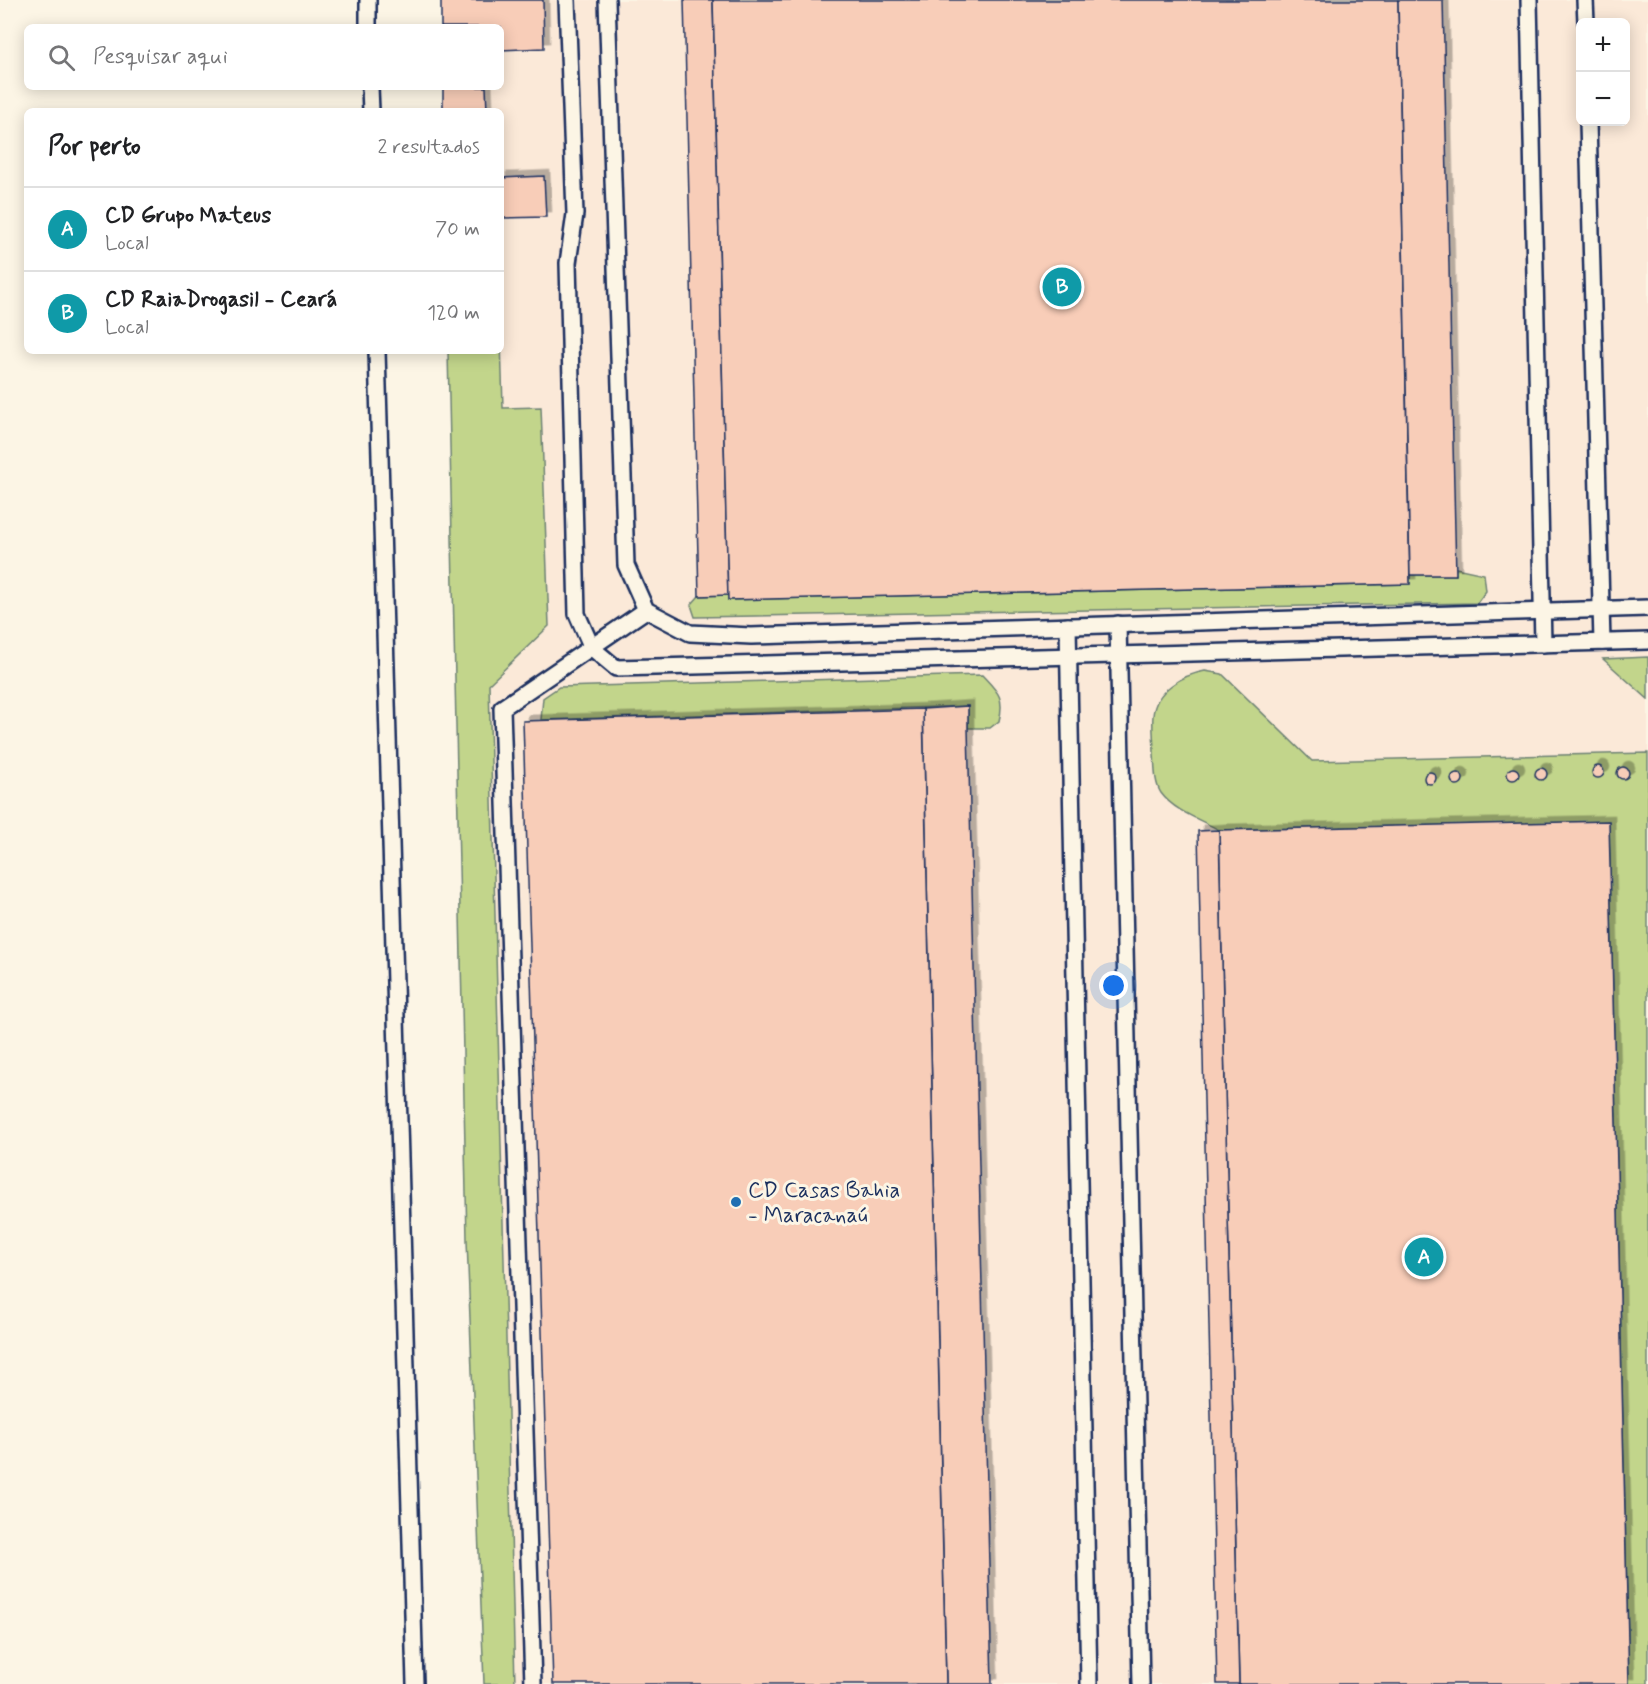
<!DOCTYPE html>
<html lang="pt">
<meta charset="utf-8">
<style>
:root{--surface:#fff;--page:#f6f6f6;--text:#202124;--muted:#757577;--line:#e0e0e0;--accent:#db2777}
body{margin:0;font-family:Mynerve,sans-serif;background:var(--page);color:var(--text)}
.controls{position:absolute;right:18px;top:18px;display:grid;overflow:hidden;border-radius:9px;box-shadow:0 3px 15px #0003}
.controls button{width:54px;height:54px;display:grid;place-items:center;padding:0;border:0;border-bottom:2px solid var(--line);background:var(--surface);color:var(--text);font:30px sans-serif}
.you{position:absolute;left:1114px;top:986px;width:21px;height:21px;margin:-15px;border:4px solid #fff;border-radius:50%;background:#1a73e8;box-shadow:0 0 0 9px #1a73e833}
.badge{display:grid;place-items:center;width:39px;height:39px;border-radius:50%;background:var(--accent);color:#fff;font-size:20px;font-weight:700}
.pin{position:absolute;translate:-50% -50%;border:3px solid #fff;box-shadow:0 2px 6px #0006}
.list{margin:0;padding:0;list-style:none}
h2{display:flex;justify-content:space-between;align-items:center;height:78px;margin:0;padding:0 24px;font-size:26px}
h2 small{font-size:20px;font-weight:400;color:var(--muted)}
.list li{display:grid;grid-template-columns:39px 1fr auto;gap:18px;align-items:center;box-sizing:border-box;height:84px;padding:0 24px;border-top:2px solid var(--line)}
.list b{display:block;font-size:22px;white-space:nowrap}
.list p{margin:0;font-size:20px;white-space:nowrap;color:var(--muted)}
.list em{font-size:20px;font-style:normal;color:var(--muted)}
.icon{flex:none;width:33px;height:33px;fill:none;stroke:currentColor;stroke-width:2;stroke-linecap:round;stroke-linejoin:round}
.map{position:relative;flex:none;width:1648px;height:1684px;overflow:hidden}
.search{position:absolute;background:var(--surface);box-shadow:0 3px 15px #0003;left:24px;top:24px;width:480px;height:66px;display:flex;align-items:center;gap:15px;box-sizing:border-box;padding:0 21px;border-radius:9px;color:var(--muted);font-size:22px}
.panel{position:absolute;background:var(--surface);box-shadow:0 3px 15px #0003;left:24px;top:108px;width:480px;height:246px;border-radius:9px}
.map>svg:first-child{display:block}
.built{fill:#fbe9d8;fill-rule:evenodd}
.green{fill:#c2d58b;stroke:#6e8274;stroke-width:1.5}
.building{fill:#f8cdb8;stroke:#1b2f5e;stroke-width:1.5;filter:url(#shadow)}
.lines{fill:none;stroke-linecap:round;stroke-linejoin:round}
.lane-casing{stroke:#1b2f5e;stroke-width:20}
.lane{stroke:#fcf5e5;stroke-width:15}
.poi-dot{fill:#1f6fb2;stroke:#fcf5e5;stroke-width:2}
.labels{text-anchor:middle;stroke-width:6;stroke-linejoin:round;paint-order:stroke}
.poi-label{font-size:22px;fill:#1b2f5e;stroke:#fcf5e5;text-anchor:start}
</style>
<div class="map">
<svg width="1648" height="1684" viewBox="0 0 1648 1684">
<defs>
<filter id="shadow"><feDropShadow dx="5.5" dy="-5.5" stdDeviation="0" flood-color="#0004"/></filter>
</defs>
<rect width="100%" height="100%" fill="#fcf5e5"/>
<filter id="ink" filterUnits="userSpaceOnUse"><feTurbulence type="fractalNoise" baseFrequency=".0167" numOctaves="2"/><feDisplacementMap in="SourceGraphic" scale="12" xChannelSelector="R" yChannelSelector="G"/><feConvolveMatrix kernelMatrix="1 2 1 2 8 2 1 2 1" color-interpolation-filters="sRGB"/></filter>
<g filter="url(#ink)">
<!-- built -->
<path class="built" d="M441 0H1648V1684H484L467 1240 501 351V111H443V87H501V27H441ZM1580 22H1626V122H1580Z"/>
<!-- green -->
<g class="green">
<path d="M501 340 503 408 541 407 549 626 489 684 515 1684H484L467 1240 448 351H501Z"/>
<path d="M1456 568 1484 574 1486 591 1477 603 695 617 691 605 699 596 728 595V600L1410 584V575H1456Z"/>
<path d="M1648 657V699L1603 659Z"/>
<path d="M1205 671 1222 674 1312 761 1648 753V1684H1629L1609 822 1219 830C1201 820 1174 811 1161 793 1154 782 1155 766 1154 753 1154 741 1152 728 1153 716 1155 690 1183 675 1205 671Z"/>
<path d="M982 675C998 692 1005 697 999 721L990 728H968V706L541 720 543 698 559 687Z"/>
</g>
<!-- building -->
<g class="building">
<path d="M441 0H543L544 48 501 50V27H441Z"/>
<path d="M684 0H713L728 595 699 596Z"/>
<path d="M713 0H1398L1410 584 728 600Z"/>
<path d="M1398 0H1443L1456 575H1410Z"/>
<path d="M443 87H486L487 111H443Z"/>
<path d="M544 176 546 217 501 218V178Z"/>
<path d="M968 706V728L992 1684H946L923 709Z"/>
<path d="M923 709 946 1684H553L523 721Z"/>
<circle cx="1598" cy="772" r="6"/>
<circle cx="1623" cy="773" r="6"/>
<circle cx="1513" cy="774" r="6"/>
<circle cx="1541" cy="774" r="6"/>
<circle cx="1430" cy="778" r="6"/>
<circle cx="1457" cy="779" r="6"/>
<path d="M1609 821 1629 1684H1239L1219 830Z"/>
<path d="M1219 830 1239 1684H1217L1198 831Z"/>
</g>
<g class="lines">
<!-- lane casing -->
<g class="lane-casing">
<g id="lane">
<path d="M368 0V27"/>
<path d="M567 0 575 214 568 263 577 614 592 648 616 668 1648 641"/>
<path d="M607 0 626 565 646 610 690 633 751 636 1648 608"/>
<path d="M1529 0 1543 644"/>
<path d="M1585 0 1586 22"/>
<path d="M370 87 371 111"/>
<path d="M1588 122 1602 642"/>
<path d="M377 351 415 1684"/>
<path d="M1118 624 1141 1684"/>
<path d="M1068 626 1089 1684"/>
<path d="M533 1684 502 708 646 610"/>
</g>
</g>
<!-- lane -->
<use href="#lane" class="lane"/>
</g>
</g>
<!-- markers -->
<circle class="poi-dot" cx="736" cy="1202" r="6"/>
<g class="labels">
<!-- poi labels -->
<g class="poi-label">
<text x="748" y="1197">CD Casas Bahia<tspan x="748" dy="25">- Maracanaú</tspan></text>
</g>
</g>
</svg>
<div class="controls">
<button>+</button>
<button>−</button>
</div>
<div class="you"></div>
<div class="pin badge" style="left:1424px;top:1257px;background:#0f9aa8">A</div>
<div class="pin badge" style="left:1062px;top:287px;background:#0f9aa8">B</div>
<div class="search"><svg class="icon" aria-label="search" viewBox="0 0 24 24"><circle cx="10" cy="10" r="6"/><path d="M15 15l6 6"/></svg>Pesquisar aqui</div>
<section class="panel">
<h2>Por perto<small>2 resultados</small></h2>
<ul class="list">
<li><span class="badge" style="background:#0f9aa8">A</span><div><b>CD Grupo Mateus</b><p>Local</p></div><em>70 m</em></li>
<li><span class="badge" style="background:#0f9aa8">B</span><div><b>CD RaiaDrogasil - Ceará</b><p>Local</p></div><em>120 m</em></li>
</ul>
</section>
</div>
